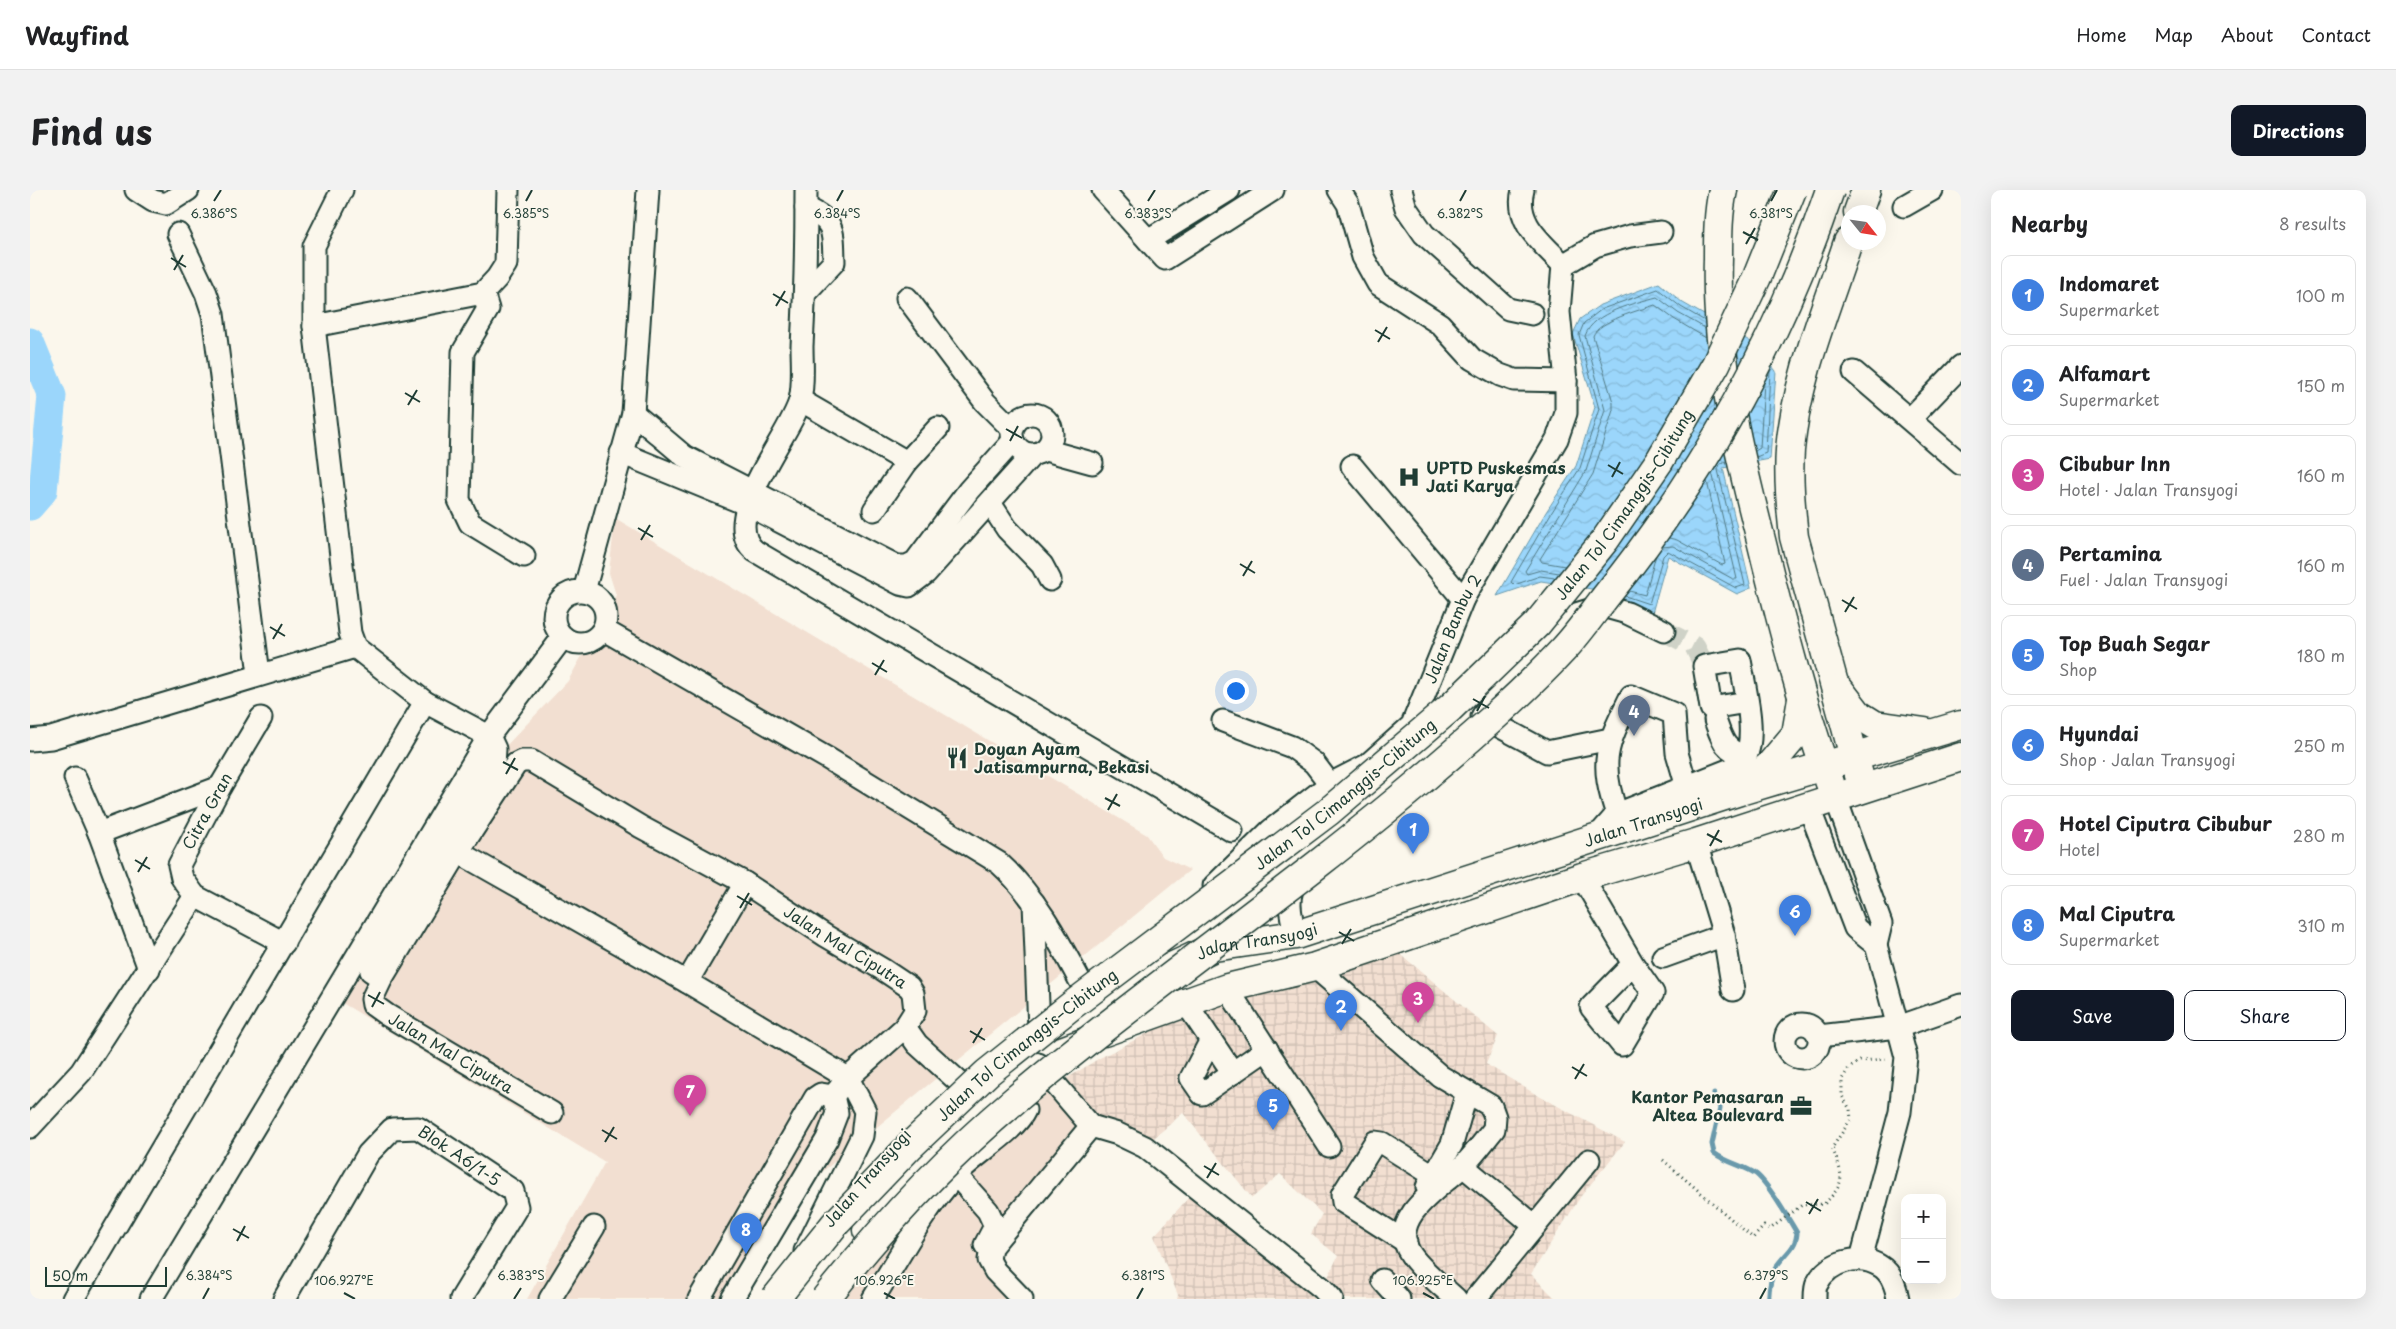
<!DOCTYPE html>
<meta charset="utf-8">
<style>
:root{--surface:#fff;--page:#f2f2f2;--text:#202124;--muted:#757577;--line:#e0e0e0;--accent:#111827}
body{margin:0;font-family:"Playpen Sans",sans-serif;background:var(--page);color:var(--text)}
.controls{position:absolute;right:15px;bottom:15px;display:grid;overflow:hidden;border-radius:10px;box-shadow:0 5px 20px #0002}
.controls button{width:45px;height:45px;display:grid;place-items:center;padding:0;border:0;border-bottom:1px solid var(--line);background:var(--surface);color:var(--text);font:25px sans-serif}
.compass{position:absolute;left:1811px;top:15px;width:45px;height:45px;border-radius:50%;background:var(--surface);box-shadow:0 5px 20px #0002;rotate:120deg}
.scale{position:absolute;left:15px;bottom:12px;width:122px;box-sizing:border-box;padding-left:5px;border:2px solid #1f3d34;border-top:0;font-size:14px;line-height:18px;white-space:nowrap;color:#1f3d34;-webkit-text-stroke:4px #fbf7ec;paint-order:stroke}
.you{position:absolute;left:1205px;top:500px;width:18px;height:18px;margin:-12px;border:4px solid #fff;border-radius:50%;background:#1a73e8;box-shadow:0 0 0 8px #1a73e833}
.badge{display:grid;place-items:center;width:32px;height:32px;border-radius:50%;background:var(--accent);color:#fff;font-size:16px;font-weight:700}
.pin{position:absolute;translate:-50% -41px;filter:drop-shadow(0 1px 2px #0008)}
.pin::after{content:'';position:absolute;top:26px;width:18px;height:15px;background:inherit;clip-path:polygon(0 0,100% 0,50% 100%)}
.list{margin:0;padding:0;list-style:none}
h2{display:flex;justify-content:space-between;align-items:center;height:65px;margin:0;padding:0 20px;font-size:21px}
h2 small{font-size:16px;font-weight:400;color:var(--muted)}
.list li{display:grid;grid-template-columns:32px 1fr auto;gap:15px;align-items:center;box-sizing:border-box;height:80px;margin:0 10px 10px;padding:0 10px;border:1px solid var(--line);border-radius:10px}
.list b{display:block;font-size:19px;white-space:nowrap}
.list p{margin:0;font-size:16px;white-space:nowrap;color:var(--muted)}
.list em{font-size:16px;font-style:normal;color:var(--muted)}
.actions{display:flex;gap:10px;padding:15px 20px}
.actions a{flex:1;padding:11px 0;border:1px solid var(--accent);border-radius:10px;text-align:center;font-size:18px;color:var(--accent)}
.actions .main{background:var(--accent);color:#fff}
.map{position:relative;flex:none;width:1931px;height:1109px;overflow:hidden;border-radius:10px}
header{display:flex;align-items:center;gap:30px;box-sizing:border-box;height:70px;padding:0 25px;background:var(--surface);border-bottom:1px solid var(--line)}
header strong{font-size:24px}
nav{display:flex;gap:28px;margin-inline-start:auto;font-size:18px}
.intro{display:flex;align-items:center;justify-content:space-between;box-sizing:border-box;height:120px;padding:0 30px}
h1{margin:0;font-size:35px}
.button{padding:12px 22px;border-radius:10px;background:var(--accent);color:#fff;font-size:18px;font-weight:700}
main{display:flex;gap:30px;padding:0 30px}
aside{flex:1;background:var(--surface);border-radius:10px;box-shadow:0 5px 20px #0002}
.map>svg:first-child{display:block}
.built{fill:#f2dfd1}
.industrial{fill:url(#industrial-grid)}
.water{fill:url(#water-waves);stroke:#6999ab}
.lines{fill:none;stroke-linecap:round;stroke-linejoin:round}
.shore{stroke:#517a84;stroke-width:1}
.stream{stroke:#6999ab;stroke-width:5}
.river{stroke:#9bd6fb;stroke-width:29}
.minor-tunnel{stroke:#cfd2c7;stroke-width:21;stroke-dasharray:21 11;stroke-linecap:butt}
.minor-casing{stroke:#1f3d34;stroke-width:25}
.highway-casing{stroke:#1f3d34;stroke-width:31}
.path{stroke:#1f3d34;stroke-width:3;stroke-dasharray:1 4;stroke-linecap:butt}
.minor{stroke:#fbf7ec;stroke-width:21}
.highway{stroke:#fbf7ec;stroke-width:28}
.highway-bridge-casing{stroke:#1f3d34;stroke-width:31;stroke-linecap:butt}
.highway-bridge{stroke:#fbf7ec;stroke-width:28}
.ticks{fill:none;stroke:#1f3d34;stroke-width:2}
.labels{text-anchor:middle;stroke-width:4;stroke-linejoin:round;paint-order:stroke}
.poi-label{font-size:16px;font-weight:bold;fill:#1f3d34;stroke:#fbf7ec;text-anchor:start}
.street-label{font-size:16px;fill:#1f3d34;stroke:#fbf7ec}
.ticks-label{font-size:12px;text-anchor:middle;fill:#1f3d34;stroke:#fbf7ec;stroke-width:4;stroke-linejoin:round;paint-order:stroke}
</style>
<header>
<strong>Wayfind</strong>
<nav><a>Home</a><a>Map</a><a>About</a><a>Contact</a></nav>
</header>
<div class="intro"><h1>Find us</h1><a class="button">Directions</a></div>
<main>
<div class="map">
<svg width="1931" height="1109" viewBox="0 0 1931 1109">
<defs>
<pattern id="industrial-grid" width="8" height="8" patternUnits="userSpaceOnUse" patternTransform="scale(1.25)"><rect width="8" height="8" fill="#f2dfd1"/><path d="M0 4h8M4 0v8" fill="none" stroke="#cfc0b4"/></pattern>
<pattern id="water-waves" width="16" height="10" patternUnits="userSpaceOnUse" patternTransform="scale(1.25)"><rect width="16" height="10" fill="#9bd6fb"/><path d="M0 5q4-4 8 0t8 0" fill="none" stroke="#85b9d8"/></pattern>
</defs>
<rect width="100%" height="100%" fill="#fbf7ec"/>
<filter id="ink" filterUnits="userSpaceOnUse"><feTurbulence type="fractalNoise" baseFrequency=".02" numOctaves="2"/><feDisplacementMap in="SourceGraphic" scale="10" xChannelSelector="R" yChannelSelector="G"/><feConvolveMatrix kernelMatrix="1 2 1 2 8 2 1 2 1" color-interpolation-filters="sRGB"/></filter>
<g filter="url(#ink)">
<!-- built -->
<g class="built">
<path d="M585 328 1117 645 1133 667 1160 680 792 982 713 1109H497L575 972 304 808 470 562 538 491 586 405 579 383Z"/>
<path d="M1020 899 1051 932 976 1022 953 1067 990 1109H815L874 1034Z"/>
</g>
<!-- industrial -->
<path class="industrial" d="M1368 762 1468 846 1456 874 1507 905 1595 952 1551 1006 1501 1084 1526 1109H1147L1148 1105 1124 1046 1169 996 1292 1100 1308 1066 1281 1044 1292 1024 1250 984 1222 1008 1153 923 1111 959 1020 899 1068 869 1124 840 1202 812 1324 779Z"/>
<!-- water -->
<path class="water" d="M1629 93 1653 113 1723 153 1746 181 1740 269 1693 278 1721 398 1707 404 1638 366 1622 423 1568 400 1511 391 1467 406 1516 322 1546 276 1565 217 1543 144 1550 129 1570 115Z"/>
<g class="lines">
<!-- shore -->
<g class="shore">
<path d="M1725 261 1730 258 1734 192"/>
<path d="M1726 267 1736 263 1740 181"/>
<path d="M1639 348 1647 350 1692 375 1695 374 1677 291"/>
<path d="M1632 357 1643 356 1703 389H1707L1682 282"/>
<path d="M1535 376 1512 372 1510 369 1563 284 1583 220V212L1563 146C1568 131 1610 120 1625 115L1644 129 1676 148"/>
<path d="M1529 383 1511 380 1497 384 1495 381 1556 281 1575 220 1555 146C1563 122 1605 113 1627 107L1648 123 1675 138"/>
<path d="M1525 388 1510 386 1484 395 1481 392 1520 325 1550 278 1569 219 1549 145 1554 133 1572 119 1628 99 1651 117 1675 131"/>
<path d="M1599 401 1615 405 1626 365"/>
<path d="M1595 406 1619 414 1633 366 1638 361 1706 398 1715 395 1688 280 1690 274 1697 272"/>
</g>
<!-- stream -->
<path class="stream" d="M1684 904 1690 918 1682 954 1684 963C1697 973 1713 975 1726 984 1739 994 1758 1028 1767 1043 1766 1059 1754 1064 1746 1077 1742 1085 1738 1100 1739 1109"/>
<!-- river -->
<path class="river" d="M0 152 22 206 13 301 0 316"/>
<!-- minor-tunnel -->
<path class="minor-tunnel" d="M1634 441 1665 457 1682 492"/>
<!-- minor casing -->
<g class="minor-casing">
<g id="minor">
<path d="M106 0 123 11 136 14 158 0"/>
<path d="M312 0 284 56V136L320 443 325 457 395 512 459 546 533 447"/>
<path d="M776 0C776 52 775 104 772 156 772 173 774 193 770 210 762 244 686 330 725 361L1202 641"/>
<path d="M1073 0 1135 69 1243 0"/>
<path d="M1309 0 1318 14 1333 67 1348 94 1410 134 1442 169 1470 185 1484 190 1536 191"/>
<path d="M1371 0 1376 18 1394 44 1478 119 1502 124"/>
<path d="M1874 16 1902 0"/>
<path d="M148 44 176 103 183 124 229 484"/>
<path d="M1118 50 1199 0"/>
<path d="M1533 75 1565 56 1600 46 1631 42"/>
<path d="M453 103 458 119 433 162 429 310 440 333 494 366"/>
<path d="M775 103 804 72C803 42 806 31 776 18"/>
<path d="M877 108 955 212 982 239"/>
<path d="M284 136 453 103 467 88 476 74 478 0"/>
<path d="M1824 182 1931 274"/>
<path d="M770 210 877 272 908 238"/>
<path d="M603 223 654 266 867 376H877L885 372 939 300 983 251"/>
<circle cx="1002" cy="244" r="20"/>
<path d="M1880 229 1931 176"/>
<path d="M1015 260 1062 273"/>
<path d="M591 263 718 315 870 394 879 396 896 383 1002 265"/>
<path d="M1322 276 1433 409"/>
<path d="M960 313 977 339 1012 375 1020 390"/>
<path d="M844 320 877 272"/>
<circle cx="550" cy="427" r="26"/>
<path d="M554 401 603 223 618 0"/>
<path d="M574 440 797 568 969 673C1012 712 1036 766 1064 817"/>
<path d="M1453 525 1506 456 1543 425 1572 416 1597 423 1634 441"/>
<path d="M1452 527 1517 562 1580 549"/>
<path d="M231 528 190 597 149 675 152 688 165 706 254 753"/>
<path d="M1685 530C1692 549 1694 561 1716 566"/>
<path d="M1193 531 1262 557 1284 573 1300 594"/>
<path d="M0 550 21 548 325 457"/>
<path d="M45 588 69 643 119 779"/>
<path d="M1805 606 1851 734 1846 755 1876 867 1870 922 1831 1069"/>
<path d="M1778 615 1825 738 1846 755"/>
<path d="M1587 624C1568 570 1577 555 1601 506L1644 524 1647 563 1657 597"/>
<path d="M69 643 190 597"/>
<path d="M1565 649 1587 624 1706 577C1709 574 1714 570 1716 566 1727 543 1714 494 1710 470L1674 476 1681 518 1717 512"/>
<path d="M1666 653 1694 745 1703 800"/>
<path id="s1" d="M428 662 352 788 342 809 343 815 357 825 522 923"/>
<path d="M1552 687 1603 774 1561 817 1592 855 1623 803 1603 774"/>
<path id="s2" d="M1184 696 1241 640 1300 594 1337 575 1382 535 1433 409 1527 249 1536 223V191L1529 122 1533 75C1513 53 1484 33 1493 0"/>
<path d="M1004 713 1009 840"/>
<path d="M1266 745C1260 725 1255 704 1269 686"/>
<path d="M1633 767 1694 745"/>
<path d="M1285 777 1410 886 1461 916 1465 927 1464 939C1454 951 1444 965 1432 977 1412 996 1357 1028 1380 1063 1388 1077 1413 1097 1426 1109"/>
<path d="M352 788 341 781 345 769 464 574 465 559 459 546"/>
<path d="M657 792 715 693"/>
<path d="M1197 798 1299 956"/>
<path d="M1156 813 1203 883"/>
<circle cx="1772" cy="851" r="17"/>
<path d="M875 837 887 854 929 892"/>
<path d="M1789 846 1868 837 1931 815"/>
<path d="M1181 850 1161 888 1172 904 1237 859"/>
<path d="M1008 874 1061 936"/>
<path d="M1061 936 1088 944 1115 957 1292 1098 1302 1109"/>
<path d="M0 937 51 882 165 706"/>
<path d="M1433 976 1505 1036 1559 970"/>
<path d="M926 985 958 1021 965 1036 955 1055"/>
<path d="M1397 997 1422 954 1437 902"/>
<path d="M1376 1052 1313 1012 1312 1005 1345 952 1352 953 1403 985"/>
<path id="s3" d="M775 1061 832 946 835 921 818 888 657 792 428 662 486 574 492 571H501L611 637 715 693 796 746 852 779 879 797 883 803 885 821 875 837 818 888 803 906"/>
<path d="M1352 1090 1369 1109"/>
<path d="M43 1109 395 512"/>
<path d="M121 1109 459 546"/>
<path id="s4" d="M254 1109 338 964 362 939 388 938 483 1001 487 1017 431 1109"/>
<path d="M520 1109 564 1037"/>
<path d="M669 1109 785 908 791 904 803 906 807 923 797 949 702 1109"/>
<path d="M843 1109C869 1068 893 1021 926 985 943 965 985 942 995 920L992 914 971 916"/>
<path d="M992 1109 965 1081 959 1070 961 1057 1061 936"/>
<path d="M1445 1109 1505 1036"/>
<path d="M1785 1109C1785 1105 1785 1097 1787 1094 1798 1071 1830 1063 1850 1076 1862 1083 1866 1097 1868 1109"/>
</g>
</g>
<!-- highway casing -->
<g class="highway-casing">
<g id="highway">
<path d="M1693 0C1688 23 1688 45 1688 68 1685 164 1707 257 1731 350 1751 432 1772 514 1800 593"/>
<path d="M1828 22 1836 0"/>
<path d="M1818 52C1796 119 1766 189 1760 260 1758 289 1761 318 1764 347L1829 585"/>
<path d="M1809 499 1829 525 1845 535 1895 542"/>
<path d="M1715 597 1740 575 1766 544 1772 509"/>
<path id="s5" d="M1025 832 1064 817 1110 792 1184 757 1266 745 1710 601 1931 535"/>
<path d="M1074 842 1197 798 1285 777 1552 687 1666 653 1931 567"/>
<path d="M837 1040C888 977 942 927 1005 877"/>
</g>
</g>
<!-- path -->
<path class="path" d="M1633 970 1723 1048 1734 1036 1740 1039 1772 1015 1794 1014C1817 992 1813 985 1802 958L1821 929 1820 919 1812 906V889L1819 878 1830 871 1857 869"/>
<!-- minor -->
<use href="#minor" class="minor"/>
<!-- highway -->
<use href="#highway" class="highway"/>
<!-- highway-bridge casing -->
<g class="highway-bridge-casing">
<g id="highway-bridge">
<path id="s6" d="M745 1109 805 1034 880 956 957 883 1041 816 1298 622 1420 518 1507 434 1575 350 1630 270 1686 174 1727 87 1762 0"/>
<path d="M795 1109C851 1038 915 969 985 910 1117 799 1261 701 1393 589 1441 548 1490 506 1533 460 1549 443 1562 424 1576 406 1674 285 1750 147 1800 0"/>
</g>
</g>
<!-- highway-bridge -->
<use href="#highway-bridge" class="highway-bridge"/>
</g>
</g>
<!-- ticks -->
<path class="ticks" d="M184 11 191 0M496 11 502 0M807 11 813 0M1118 11 1125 0M1430 11 1436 0M1741 11 1747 0M1713 42 1728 50M1716 54 1725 38M141 68 156 77M144 80 153 65M743 104 758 113M746 116 755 101M1345 140 1360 149M1348 152 1357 137M375 203 390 212M378 215 387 200M976 239 992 248M980 251 988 236M1578 275 1593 284M1582 287 1590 272M608 338 623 347M611 350 620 335M1210 374 1225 383M1213 386 1222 371M1812 410 1827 419M1815 422 1824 407M240 437 255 446M243 449 252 434M842 473 857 482M845 485 854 470M1443 509 1459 518M1447 521 1455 506M473 572 488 580M476 584 485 568M1075 608 1090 616M1078 620 1087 604M1677 644 1692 652M1680 656 1689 640M105 670 120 679M108 682 117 667M707 706 722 715M710 718 719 703M1309 742 1324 751M1312 754 1321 739M338 805 354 814M342 817 350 802M940 841 955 850M943 853 952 838M1542 877 1557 886M1545 889 1554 874M572 940 587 949M575 952 584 937M1174 976 1189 985M1177 988 1186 973M1776 1012 1791 1021M1779 1024 1788 1009M203 1039 219 1048M207 1051 215 1036M314 1103 325 1109M854 1103 865 1109M1393 1103 1404 1109M173 1109 179 1098M484 1109 491 1098M1107 1109 1113 1098M1730 1109 1736 1098"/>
<!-- icons -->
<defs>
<g id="hospital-bare" transform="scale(1.725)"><path d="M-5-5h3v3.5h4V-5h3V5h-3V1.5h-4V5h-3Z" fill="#1f3d34" stroke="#fbf7ec" stroke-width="2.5" paint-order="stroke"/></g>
<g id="restaurant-bare" transform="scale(1.725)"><path d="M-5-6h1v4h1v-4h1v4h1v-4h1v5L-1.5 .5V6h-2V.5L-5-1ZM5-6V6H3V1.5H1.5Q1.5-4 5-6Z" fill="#1f3d34" stroke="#fbf7ec" stroke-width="2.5" paint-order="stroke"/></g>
<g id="office-bare" transform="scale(1.725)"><path d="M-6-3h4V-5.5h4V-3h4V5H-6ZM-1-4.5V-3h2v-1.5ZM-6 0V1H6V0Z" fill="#1f3d34" stroke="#fbf7ec" stroke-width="2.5" paint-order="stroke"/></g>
</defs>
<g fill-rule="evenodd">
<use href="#hospital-bare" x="1379" y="287"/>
<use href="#restaurant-bare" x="927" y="568"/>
<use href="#office-bare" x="1771" y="916"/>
</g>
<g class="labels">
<!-- poi labels -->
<g class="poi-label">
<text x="1396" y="284">UPTD Puskesmas<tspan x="1396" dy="18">Jati Karya</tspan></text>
<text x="944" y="565">Doyan Ayam<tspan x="944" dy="18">Jatisampurna, Bekasi</tspan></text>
<text x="1754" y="913" text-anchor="end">Kantor Pemasaran<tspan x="1754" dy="18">Altea Boulevard</tspan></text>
</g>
<!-- street labels -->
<g class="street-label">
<text dy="6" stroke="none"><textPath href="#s6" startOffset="1169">Jalan Tol Cimanggis–Cibitung</textPath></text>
<text dy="6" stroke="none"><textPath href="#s2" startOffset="361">Jalan Bambu 2</textPath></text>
<text dy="6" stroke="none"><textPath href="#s6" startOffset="764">Jalan Tol Cimanggis–Cibitung</textPath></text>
<text transform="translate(177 621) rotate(-61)" y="6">Citra Gran</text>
<text dy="6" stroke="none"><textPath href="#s5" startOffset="624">Jalan Transyogi</textPath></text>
<text dy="6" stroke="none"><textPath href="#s5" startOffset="219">Jalan Transyogi</textPath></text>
<text dy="6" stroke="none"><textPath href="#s3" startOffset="1128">Jalan Mal Ciputra</textPath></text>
<text dy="6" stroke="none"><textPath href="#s6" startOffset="359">Jalan Tol Cimanggis–Cibitung</textPath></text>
<text dy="6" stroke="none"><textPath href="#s1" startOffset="268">Jalan Mal Ciputra</textPath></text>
<text dy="6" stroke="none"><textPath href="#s4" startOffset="278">Blok A6/1-5</textPath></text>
<text transform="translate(837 988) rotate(-49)" y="6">Jalan Transyogi</text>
</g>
</g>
<g class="ticks-label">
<text x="184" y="28">6.386°S</text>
<text x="496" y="28">6.385°S</text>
<text x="807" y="28">6.384°S</text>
<text x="1118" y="28">6.383°S</text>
<text x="1430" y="28">6.382°S</text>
<text x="1741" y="28">6.381°S</text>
<text x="179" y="1090">6.384°S</text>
<text x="491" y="1090">6.383°S</text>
<text x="1113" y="1090">6.381°S</text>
<text x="1736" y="1090">6.379°S</text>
<text x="314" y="1095">106.927°E</text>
<text x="854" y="1095">106.926°E</text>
<text x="1393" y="1095">106.925°E</text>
</g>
</svg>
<div class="controls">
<button>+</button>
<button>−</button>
</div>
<svg class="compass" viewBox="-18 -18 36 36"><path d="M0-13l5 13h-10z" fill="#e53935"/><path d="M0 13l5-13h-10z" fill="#757577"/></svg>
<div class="scale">50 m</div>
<div class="you"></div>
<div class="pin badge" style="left:1383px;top:664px;background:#3f7fe0">1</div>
<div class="pin badge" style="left:1311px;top:841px;background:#3f7fe0">2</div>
<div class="pin badge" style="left:1388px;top:833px;background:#d1479c">3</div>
<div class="pin badge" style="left:1604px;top:546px;background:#5c6f8a">4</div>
<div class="pin badge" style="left:1243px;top:940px;background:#3f7fe0">5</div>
<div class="pin badge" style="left:1765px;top:746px;background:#3f7fe0">6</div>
<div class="pin badge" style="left:660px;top:926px;background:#d1479c">7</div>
<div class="pin badge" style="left:716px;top:1064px;background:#3f7fe0">8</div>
</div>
<aside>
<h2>Nearby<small>8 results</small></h2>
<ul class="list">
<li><span class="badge" style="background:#3f7fe0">1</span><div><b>Indomaret</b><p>Supermarket</p></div><em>100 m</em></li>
<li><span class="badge" style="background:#3f7fe0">2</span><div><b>Alfamart</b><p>Supermarket</p></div><em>150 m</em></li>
<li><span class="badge" style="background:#d1479c">3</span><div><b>Cibubur Inn</b><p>Hotel · Jalan Transyogi</p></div><em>160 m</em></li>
<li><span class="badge" style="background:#5c6f8a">4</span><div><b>Pertamina</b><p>Fuel · Jalan Transyogi</p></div><em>160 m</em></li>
<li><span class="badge" style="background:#3f7fe0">5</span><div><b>Top Buah Segar</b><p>Shop</p></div><em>180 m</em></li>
<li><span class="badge" style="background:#3f7fe0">6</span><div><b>Hyundai</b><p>Shop · Jalan Transyogi</p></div><em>250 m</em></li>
<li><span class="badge" style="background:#d1479c">7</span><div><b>Hotel Ciputra Cibubur</b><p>Hotel</p></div><em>280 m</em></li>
<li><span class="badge" style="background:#3f7fe0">8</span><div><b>Mal Ciputra</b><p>Supermarket</p></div><em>310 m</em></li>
</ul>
<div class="actions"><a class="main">Save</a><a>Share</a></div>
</aside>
</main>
